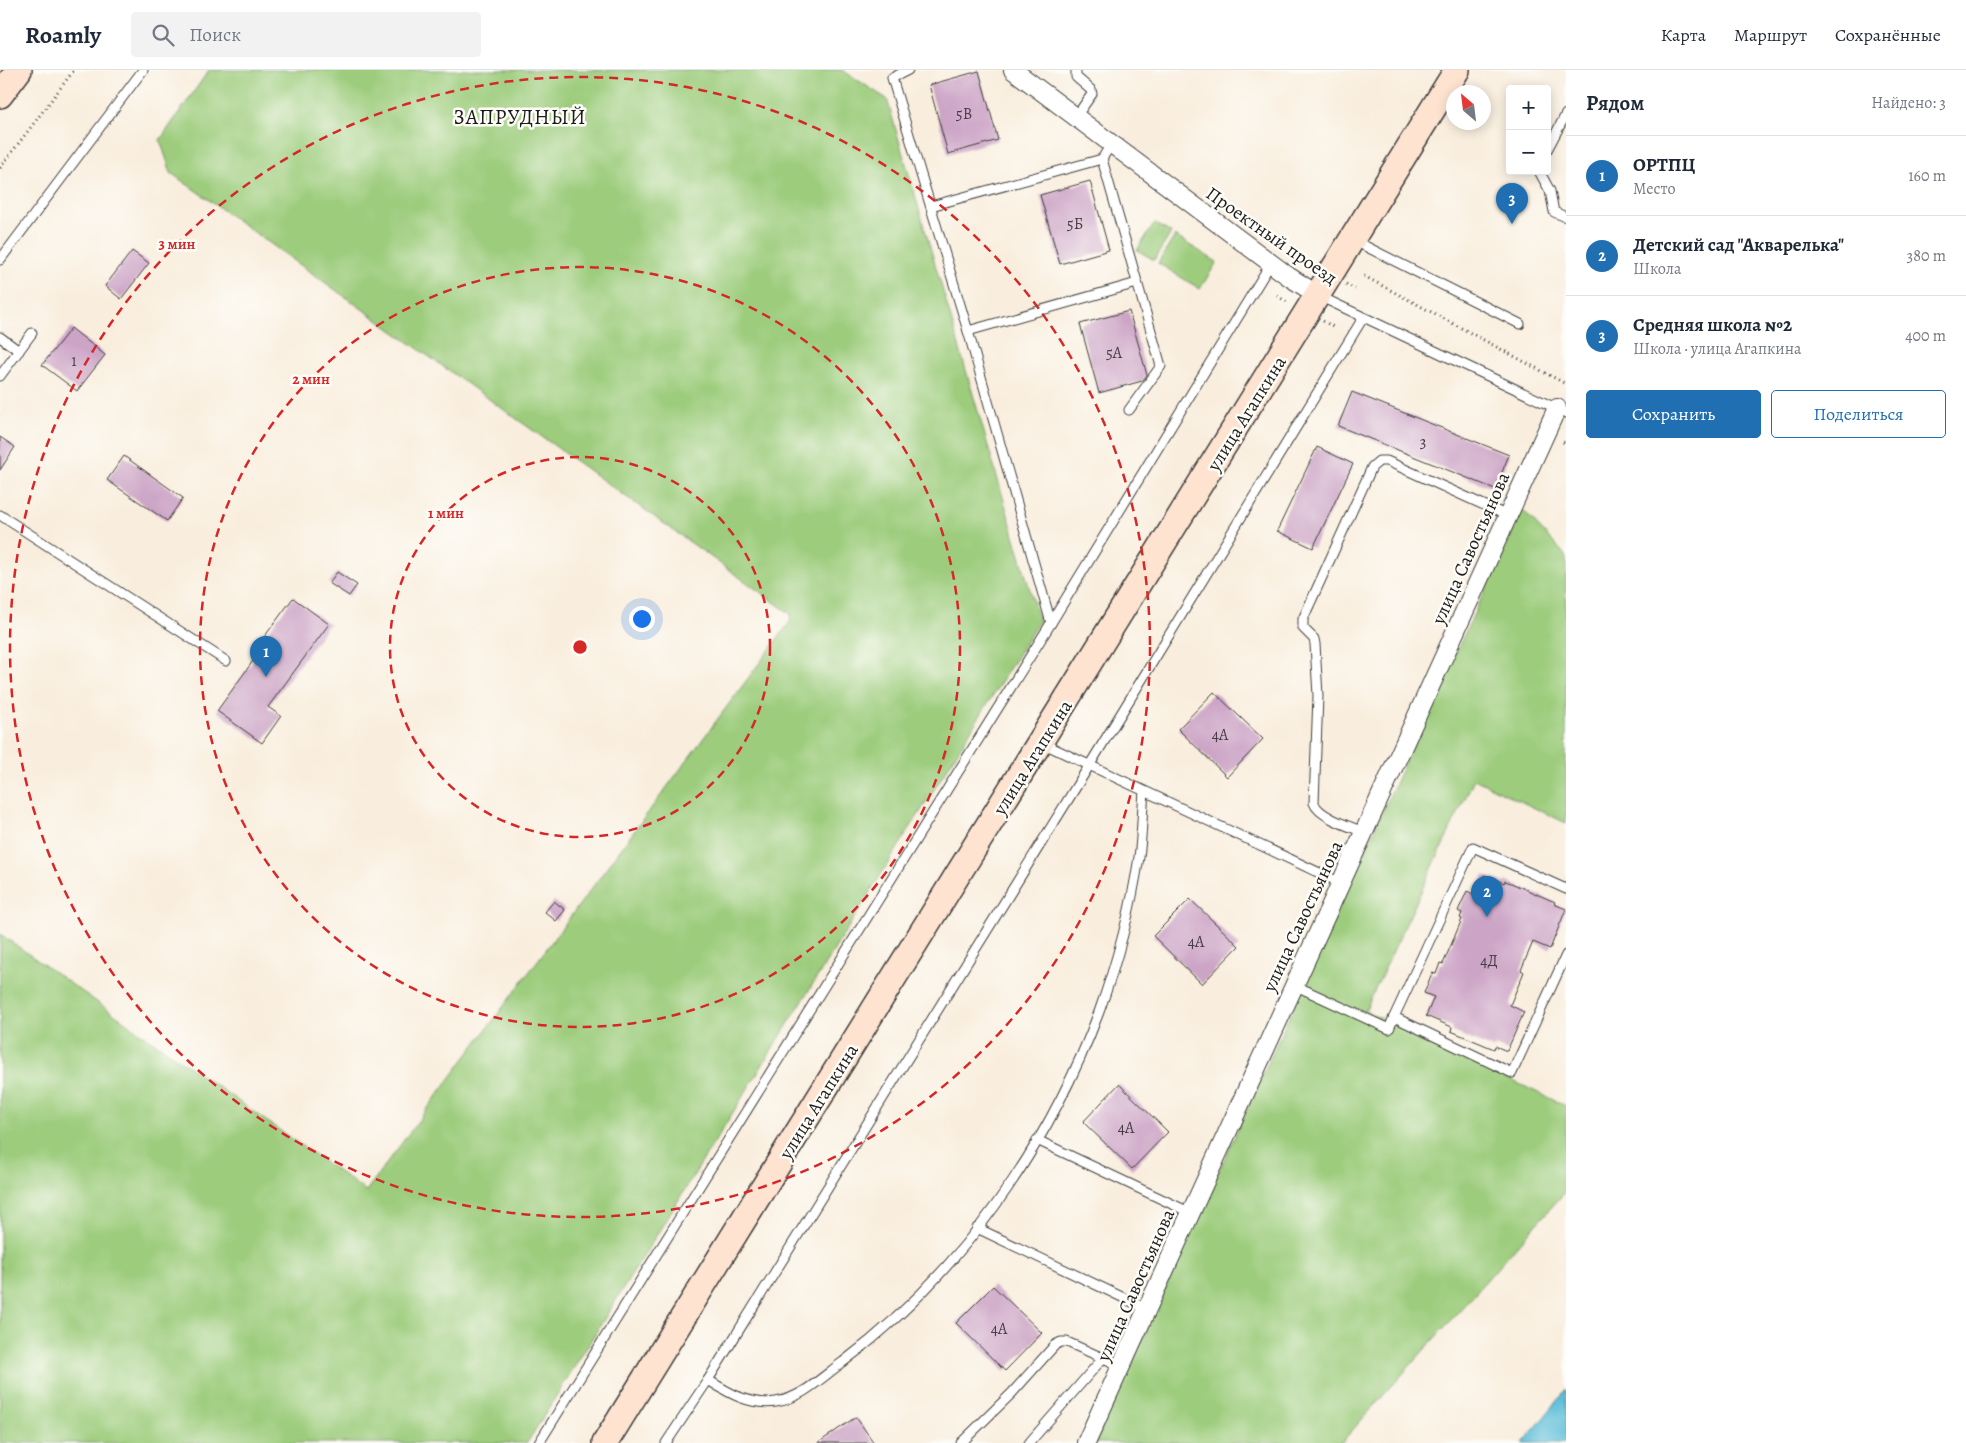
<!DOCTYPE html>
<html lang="ru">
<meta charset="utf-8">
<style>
:root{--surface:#fff;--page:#f2f2f3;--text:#1f2937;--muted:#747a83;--line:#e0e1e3;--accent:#1f6fb2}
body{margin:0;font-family:Alegreya,serif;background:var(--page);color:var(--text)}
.controls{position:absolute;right:15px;top:15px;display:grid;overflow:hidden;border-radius:5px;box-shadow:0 2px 12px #0003}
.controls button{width:45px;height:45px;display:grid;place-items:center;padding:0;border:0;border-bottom:1px solid var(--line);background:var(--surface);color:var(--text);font:25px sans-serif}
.compass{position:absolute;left:1446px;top:15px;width:45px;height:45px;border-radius:50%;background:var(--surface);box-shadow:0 2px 12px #0003;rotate:332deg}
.you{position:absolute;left:641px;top:548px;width:18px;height:18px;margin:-12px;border:4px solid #fff;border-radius:50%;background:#1a73e8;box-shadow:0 0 0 8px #1a73e833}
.badge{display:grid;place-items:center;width:32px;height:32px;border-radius:50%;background:var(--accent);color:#fff;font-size:16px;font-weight:700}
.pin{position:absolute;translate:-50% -41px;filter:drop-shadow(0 1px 2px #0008)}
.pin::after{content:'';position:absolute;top:26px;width:18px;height:15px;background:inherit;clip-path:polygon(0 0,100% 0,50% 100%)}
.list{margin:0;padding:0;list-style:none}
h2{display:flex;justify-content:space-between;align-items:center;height:65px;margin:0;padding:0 20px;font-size:21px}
h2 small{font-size:16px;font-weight:400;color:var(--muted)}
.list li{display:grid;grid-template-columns:32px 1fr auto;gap:15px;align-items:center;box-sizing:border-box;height:80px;padding:0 20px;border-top:1px solid var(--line)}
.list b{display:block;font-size:19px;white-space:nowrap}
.list p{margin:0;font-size:16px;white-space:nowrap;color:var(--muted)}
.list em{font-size:16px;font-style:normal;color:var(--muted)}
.actions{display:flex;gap:10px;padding:15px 20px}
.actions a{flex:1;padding:11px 0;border:1px solid var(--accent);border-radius:5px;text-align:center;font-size:18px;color:var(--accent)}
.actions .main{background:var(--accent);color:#fff}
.icon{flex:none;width:28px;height:28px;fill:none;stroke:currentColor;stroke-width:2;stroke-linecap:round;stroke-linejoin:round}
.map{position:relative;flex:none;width:1566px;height:1373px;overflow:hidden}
header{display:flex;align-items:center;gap:30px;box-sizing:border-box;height:70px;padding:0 25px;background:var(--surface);border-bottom:1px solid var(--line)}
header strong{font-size:24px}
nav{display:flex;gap:28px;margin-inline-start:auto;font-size:18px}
.search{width:350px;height:45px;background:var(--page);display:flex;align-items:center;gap:12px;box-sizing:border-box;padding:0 18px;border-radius:5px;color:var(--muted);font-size:19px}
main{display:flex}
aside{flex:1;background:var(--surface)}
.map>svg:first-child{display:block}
.green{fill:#9ccc7b;stroke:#5c744c}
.water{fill:#5bbdd9;stroke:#3c6c7a}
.building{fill:#cca4c6}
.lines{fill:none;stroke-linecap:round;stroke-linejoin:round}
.service-casing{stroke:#3d3c39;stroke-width:11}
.minor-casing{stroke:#3d3c39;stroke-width:20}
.secondary-casing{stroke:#3d3c39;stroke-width:28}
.path{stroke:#3d3c39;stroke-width:3;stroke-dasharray:1 4;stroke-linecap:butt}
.service{stroke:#fff;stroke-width:9}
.minor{stroke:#fff;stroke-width:18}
.secondary{stroke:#fee3d1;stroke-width:25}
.ring{fill:none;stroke:#d62828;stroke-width:2.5;stroke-dasharray:9 6}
.labels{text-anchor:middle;stroke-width:5;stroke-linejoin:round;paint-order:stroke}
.number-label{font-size:16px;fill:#483e46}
.street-label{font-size:19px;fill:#1c1c1c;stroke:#fdfcf7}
.quarter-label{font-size:21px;letter-spacing:1px;fill:#1c1c1c;stroke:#fdfcf7}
.centre{fill:#d62828;stroke:#fdfcf7;stroke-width:2.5}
.ring-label{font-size:15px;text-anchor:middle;font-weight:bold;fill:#d62828;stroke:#fdfcf7;stroke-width:5;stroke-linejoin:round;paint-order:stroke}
</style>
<header>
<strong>Roamly</strong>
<div class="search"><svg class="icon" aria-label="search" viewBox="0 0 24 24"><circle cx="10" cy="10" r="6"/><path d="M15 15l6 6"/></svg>Поиск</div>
<nav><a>Карта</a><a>Маршрут</a><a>Сохранённые</a></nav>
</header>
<main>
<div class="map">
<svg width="1566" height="1373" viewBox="0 0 1566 1373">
<rect width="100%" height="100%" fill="#fdfcf7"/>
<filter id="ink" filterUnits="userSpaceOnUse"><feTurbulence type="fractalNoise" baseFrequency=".02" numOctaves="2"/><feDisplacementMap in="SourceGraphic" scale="10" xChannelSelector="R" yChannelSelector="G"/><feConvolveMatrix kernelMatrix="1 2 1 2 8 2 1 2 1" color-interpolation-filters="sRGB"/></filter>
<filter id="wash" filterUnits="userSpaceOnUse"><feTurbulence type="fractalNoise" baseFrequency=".0096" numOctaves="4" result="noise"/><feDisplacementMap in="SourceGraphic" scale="20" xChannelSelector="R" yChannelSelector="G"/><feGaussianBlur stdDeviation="1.12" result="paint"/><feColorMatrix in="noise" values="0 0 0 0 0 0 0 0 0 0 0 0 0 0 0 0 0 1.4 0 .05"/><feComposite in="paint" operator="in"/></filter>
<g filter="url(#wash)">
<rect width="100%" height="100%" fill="#f9eede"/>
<!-- green -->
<g class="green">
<path d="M209 0H842L887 29 1039 551 527 1373H0V864L366 1121 790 552 791 544 171 103 160 70Z"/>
<path d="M1155 153 1171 163 1154 190 1137 180Z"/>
<path d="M1175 166 1217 192 1200 219 1158 193Z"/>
<path d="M1523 440 1566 486V753L1474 709 1365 941 1566 1036V1121L1341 1373H1095L1430 637Z"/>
</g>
<!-- water -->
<path class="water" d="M1566 1320V1373H1523Z"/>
<g id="blocks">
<!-- building -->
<g class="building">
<path d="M979 1 998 70 948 84 929 15Z"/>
<path d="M1090 111 1109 180 1060 194 1040 125Z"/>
<path d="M132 181 149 193 121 229 105 216Z"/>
<path d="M1129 241 1147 305 1142 311 1099 323 1080 254Z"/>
<path d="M71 258 105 285 77 321 42 295Z"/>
<path d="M1352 322 1509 385 1495 419 1338 356Z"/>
<path d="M0 367 15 377 0 400Z"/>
<path d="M1317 377 1353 394 1313 478 1277 461Z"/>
<path d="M124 386 183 428 167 451 107 410Z"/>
<path d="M337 502 357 515 349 526 329 513Z"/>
<path d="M293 528 329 554 268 637 281 646 262 673 217 641 263 577 259 574Z"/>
<path d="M1214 622 1263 669 1227 707 1178 659Z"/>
<path d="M1484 805 1504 813 1505 811 1511 813 1555 832 1554 834 1566 839 1550 879 1533 872 1521 900 1524 902 1510 935 1524 942 1507 981 1495 976 1494 979 1451 961 1452 957 1426 946 1434 927 1424 923 1432 903 1436 904 1440 893 1443 894 1462 849 1460 848 1462 843 1458 841 1467 821 1475 825Z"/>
<path d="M1190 829 1239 876 1202 914 1153 866Z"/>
<path d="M554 831 565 840 556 851 545 842Z"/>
<path d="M1119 1014 1168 1062 1132 1099 1083 1052Z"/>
<path d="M993 1216 1042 1263 1005 1301 956 1253Z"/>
<path d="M856 1347 874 1373H818Z"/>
</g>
</g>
</g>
<g filter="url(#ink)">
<use href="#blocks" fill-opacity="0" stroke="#3d3c39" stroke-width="1"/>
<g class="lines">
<!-- service casing -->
<g class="service-casing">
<g id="service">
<path d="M908 0 892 8 968 261 1051 553"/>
<path d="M1075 48 1092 24 1091 20 1076 7V0"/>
<path d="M1547 80 1566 44"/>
<path d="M1102 89 1161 296 1129 340"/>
<path d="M1539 101 1550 121 1554 142 1566 147"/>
<path d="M931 136 1102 89 1111 74"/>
<path d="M1353 170 1520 254"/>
<path d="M0 190 143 0"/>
<path d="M1319 226 1566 343"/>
<path d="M968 261 1137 213"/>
<path d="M0 267 19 281"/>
<path d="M0 306 32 263"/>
<path d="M0 445 226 591"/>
<path d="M1042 673 1341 813"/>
<path d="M1364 762C1351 757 1319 747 1314 733L1318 626 1315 574 1314 569 1303 558V549L1372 397 1379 391H1387L1508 446"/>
<path d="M1566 819 1473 777 1394 947 1512 1003 1566 885"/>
<path d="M1294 915 1389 959 1394 947"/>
<path d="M1037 1070 1191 1143"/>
<path d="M977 1158 1147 1239"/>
<path d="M708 1310C729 1323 750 1336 776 1332 802 1328 822 1307 843 1292 959 1205 1048 1078 1099 942 1117 892 1131 840 1139 787 1142 766 1142 743 1144 722"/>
<path d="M539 1373 1051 553 1271 193"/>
<path d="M666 1373 708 1310 1089 696 1363 248"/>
<path d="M961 1373 1012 1323 1055 1275 1061 1272H1067L1121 1296"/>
<path d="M1029 1373 1103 1288"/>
</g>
</g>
<!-- minor casing -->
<g class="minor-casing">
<g id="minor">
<path d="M1013 0 1288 206 1319 226"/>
<path d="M1086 1373 1557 338"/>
</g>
</g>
<!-- secondary casing -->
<g class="secondary-casing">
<g id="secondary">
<path d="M0 25 19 0"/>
<path d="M605 1373 1457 0"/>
</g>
</g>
<!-- path -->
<g class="path">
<path d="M0 98 74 0"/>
<path d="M1300 188 1312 195"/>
<path d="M1364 206 1566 314"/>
<path d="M1346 214 1355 219"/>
<path d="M1277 226 1289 233"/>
<path d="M1323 251 1333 257"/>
<path d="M1563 372 1566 374"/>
</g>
<!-- service -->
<use href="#service" class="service"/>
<!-- minor -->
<use href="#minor" class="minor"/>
<!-- secondary -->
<use href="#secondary" class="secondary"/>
</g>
</g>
<!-- distance rings -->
<g class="ring">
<circle cx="580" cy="577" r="190"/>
<circle cx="580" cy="577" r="380"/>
<circle cx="580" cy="577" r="570"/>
</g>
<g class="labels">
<!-- number labels -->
<g class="number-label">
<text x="964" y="49">5В</text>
<text x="1075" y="159">5Б</text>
<text x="1114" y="288">5А</text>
<text x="74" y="296">1</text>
<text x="1423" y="377">3</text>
<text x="1220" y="670">4А</text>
<text x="1196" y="877">4А</text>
<text x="1489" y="896">4Д</text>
<text x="1126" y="1063">4А</text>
<text x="999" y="1264">4А</text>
</g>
<!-- street labels -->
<g class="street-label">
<text transform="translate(1272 165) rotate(35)" y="7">Проектный проезд</text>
<text transform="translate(1246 343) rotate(-58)" y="7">улица Агапкина</text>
<text transform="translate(1470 478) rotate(-66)" y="7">улица Савостьянова</text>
<text transform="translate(1032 687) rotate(-58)" y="7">улица Агапкина</text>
<text transform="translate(1302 846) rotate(-65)" y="7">улица Савостьянова</text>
<text transform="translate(818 1031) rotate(-58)" y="7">улица Агапкина</text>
<text transform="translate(1135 1215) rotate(-66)" y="7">улица Савостьянова</text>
</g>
<!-- quarter labels -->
<g class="quarter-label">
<text x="520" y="54">ЗАПРУДНЫЙ</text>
</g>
</g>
<circle cx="580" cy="577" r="8" class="centre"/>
<g class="ring-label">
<text x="177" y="179">3 мин</text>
<text x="311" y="314">2 мин</text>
<text x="446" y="448">1 мин</text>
</g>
</svg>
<div class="controls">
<button>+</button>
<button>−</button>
</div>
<svg class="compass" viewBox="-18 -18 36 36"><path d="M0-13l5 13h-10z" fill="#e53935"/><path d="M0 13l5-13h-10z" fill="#747a83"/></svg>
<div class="you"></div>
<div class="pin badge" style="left:266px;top:607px">1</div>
<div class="pin badge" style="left:1487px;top:847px">2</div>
<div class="pin badge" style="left:1512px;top:154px">3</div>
</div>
<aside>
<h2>Рядом<small>Найдено: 3</small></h2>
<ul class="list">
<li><span class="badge">1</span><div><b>ОРТПЦ</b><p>Место</p></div><em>160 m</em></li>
<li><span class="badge">2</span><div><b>Детский сад &quot;Акварелька&quot;</b><p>Школа</p></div><em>380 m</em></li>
<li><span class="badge">3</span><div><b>Средняя школа №2</b><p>Школа · улица Агапкина</p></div><em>400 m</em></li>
</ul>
<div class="actions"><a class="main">Сохранить</a><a>Поделиться</a></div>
</aside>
</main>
